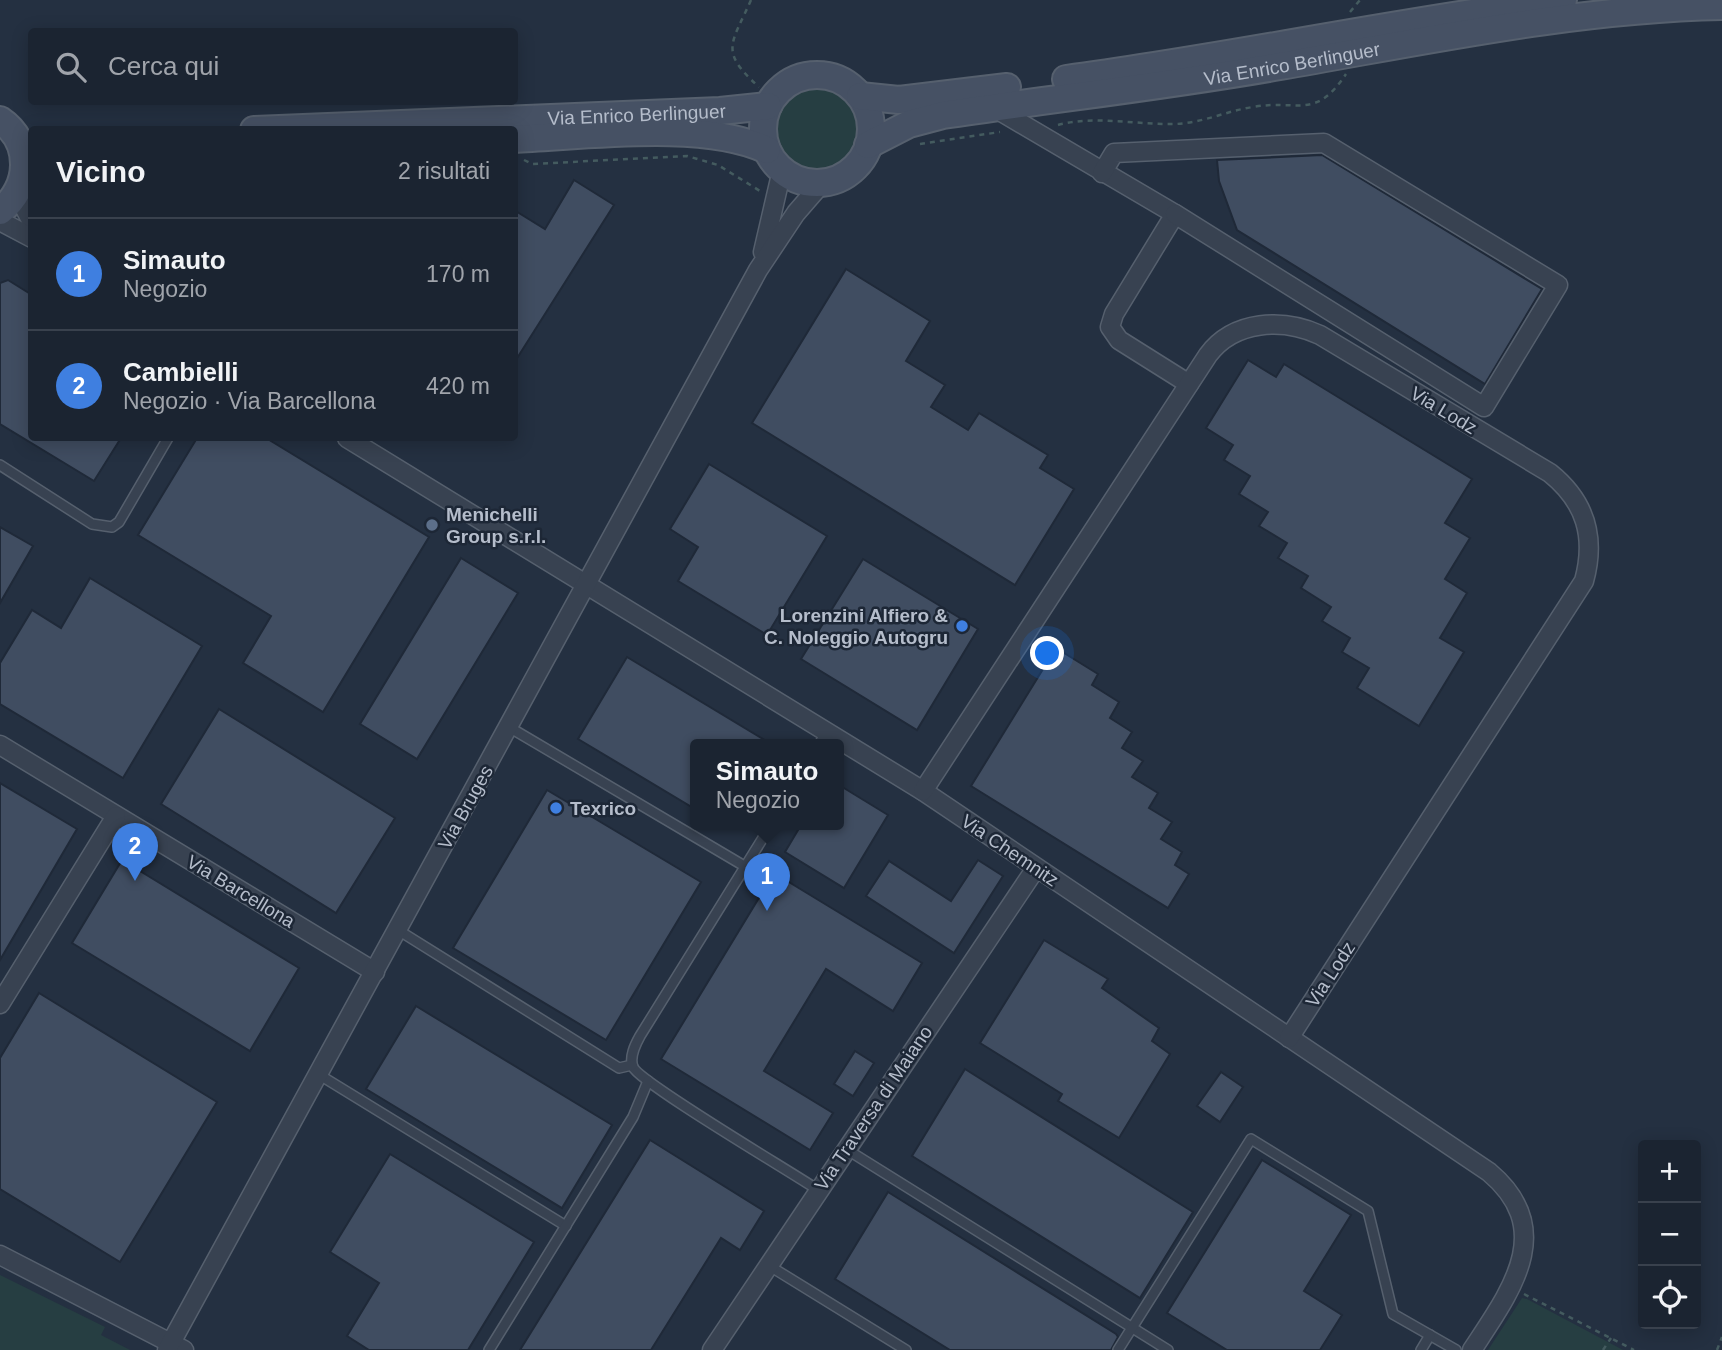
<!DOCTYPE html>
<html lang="it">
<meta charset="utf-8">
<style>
:root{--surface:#1b2431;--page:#242c39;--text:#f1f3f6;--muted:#a0a4ab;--line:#39414d;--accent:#87b3fd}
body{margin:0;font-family:Arial,sans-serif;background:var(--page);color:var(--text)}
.controls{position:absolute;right:21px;bottom:21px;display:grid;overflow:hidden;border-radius:7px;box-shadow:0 4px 18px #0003}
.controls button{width:63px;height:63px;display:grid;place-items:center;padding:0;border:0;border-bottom:2px solid var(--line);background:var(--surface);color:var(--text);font:35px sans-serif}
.you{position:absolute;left:1048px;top:654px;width:24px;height:24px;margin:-18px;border:5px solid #fff;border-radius:50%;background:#1a73e8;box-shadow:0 0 0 10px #1a73e833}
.badge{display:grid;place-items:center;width:46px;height:46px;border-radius:50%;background:var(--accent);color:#fff;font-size:23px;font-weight:700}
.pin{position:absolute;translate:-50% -58px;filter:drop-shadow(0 2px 4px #0008)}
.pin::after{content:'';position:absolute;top:37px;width:24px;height:21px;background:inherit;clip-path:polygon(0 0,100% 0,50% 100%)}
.popup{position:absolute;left:690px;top:739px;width:154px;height:91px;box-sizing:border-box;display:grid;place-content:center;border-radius:7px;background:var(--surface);filter:drop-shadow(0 2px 5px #0005);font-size:23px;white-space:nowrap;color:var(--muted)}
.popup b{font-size:26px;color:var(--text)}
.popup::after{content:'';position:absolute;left:50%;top:100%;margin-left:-14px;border:14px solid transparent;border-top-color:var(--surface)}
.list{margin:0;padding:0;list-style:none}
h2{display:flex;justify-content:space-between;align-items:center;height:91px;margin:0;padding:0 28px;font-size:30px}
h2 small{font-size:23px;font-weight:400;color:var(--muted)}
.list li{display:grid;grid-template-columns:46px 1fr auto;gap:21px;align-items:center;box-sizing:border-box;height:112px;padding:0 28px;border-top:2px solid var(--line)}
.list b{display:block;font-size:26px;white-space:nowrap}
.list p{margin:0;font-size:23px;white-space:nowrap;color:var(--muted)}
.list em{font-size:23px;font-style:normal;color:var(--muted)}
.icon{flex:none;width:38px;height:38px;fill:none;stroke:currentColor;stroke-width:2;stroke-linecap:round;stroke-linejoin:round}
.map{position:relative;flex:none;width:1722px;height:1350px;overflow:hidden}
.search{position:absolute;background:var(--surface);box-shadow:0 4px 18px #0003;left:28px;top:28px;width:490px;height:77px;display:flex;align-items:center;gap:18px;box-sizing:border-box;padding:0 24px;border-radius:7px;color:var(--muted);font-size:26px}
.panel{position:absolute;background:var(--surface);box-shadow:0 4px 18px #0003;left:28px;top:126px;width:490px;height:315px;border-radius:7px}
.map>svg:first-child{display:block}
.green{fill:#263e42}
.building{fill:#404d61;stroke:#1f2938;stroke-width:2}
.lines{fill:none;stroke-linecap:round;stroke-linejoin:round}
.service-casing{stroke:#56606e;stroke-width:12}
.minor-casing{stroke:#56606e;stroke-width:21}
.secondary-casing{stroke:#56606e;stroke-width:30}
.path{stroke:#445b5f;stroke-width:2.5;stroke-dasharray:5 5;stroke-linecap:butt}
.service{stroke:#384251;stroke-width:9}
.minor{stroke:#384251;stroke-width:18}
.secondary{stroke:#465164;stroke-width:26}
.service-dot{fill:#5c6f8a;stroke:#1d2736;stroke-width:2.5}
.shop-dot{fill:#3f7fe0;stroke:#1d2736;stroke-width:2.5}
.labels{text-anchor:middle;stroke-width:5;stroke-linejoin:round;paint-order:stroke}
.street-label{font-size:19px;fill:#b5bdcb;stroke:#1d2736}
.poi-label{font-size:19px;font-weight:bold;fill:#b5bdcb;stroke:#1d2736;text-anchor:start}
</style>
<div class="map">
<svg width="1722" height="1350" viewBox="0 0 1722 1350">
<rect width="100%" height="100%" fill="#243041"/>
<!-- green -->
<g class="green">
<circle cx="818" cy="128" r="42"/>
<path d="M0 1275 105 1327 101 1335 130 1350H0Z"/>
<path d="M1522 1298 1527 1299 1623 1350H1488Z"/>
</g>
<!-- building -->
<g class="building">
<path d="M1322 155 1542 289 1485 384 1237 230 1219 181 1217 160Z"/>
<path d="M574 180 614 205 514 363V210L545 229Z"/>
<path d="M846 269 930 321 906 361 945 385 931 407 968 430 979 413 1048 455 1040 468 1074 489 1015 585 752 423Z"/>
<path d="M8 280 32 295V438H121L94 481 0 424V283Z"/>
<path d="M1248 360 1276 377 1284 364 1472 479 1445 523 1470 538 1445 579 1467 593 1440 638 1464 652 1419 726 1357 688 1369 668 1342 652 1350 638 1322 621 1331 607 1301 588 1308 576 1278 558 1287 543 1259 526 1268 512 1239 494 1250 476 1224 460 1233 445 1206 428Z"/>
<path d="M197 438H266L429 537 323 712 243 663 271 616 138 535Z"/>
<path d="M709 464 827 536 767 635 678 581 698 547 670 529Z"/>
<path d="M0 527 33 546 0 603Z"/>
<path d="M461 558 518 593 417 759 360 724Z"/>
<path d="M863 559 978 629 917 730 801 659Z"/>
<path d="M90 578 202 646 123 778 0 704V663L32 610 61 628Z"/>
<path d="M1056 648 1098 674 1092 685 1119 702 1110 718 1132 732 1122 748 1143 761 1132 777 1158 793 1149 808 1172 822 1161 839 1182 852 1175 865 1189 874 1168 908 971 786Z"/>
<path d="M627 657 773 745H695V809L578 739Z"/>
<path d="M219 709 395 818 336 913 161 804Z"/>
<path d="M0 783 77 829 0 960Z"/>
<path d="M839 785 888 815 844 888 785 852 801 825H839Z"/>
<path d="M547 790 701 882 606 1040 453 948Z"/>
<path d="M122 860 299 968 250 1051 72 943Z"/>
<path d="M978 860 1003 876 954 953 866 896 889 861 951 901Z"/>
<path d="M774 873 922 963 893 1011 826 969 764 1071 833 1113 810 1150 661 1059Z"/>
<path d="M1044 940 1108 979 1102 988 1159 1028 1152 1041 1170 1054 1119 1138 1058 1101 1062 1094 980 1043Z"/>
<path d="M39 993 217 1102 120 1262 0 1189V1058Z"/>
<path d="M416 1006 612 1125 562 1208 366 1089Z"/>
<path d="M855 1051 874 1063 853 1096 834 1084Z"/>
<path d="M965 1069 1193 1212 1140 1298 912 1156Z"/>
<path d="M1221 1072 1243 1087 1220 1122 1197 1106Z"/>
<path d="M650 1140 764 1211 740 1250 721 1238 651 1350H520Z"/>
<path d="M390 1154 534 1242 468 1350H369L347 1336 379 1283 330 1252Z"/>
<path d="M1262 1160 1351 1215 1304 1291 1342 1315 1320 1350H1227L1167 1313Z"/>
<path d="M888 1192 1116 1334 1118 1337 1111 1350H950L835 1279Z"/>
</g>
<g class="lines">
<!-- service casing -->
<g class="service-casing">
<g id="service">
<path d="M0 465 92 524 112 527 119 522 168 438"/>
<path d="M509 727 746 867"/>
<path d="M819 745 826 732"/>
<path d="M771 825 640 1036C635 1045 629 1057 633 1067 640 1083 793 1173 818 1190"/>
<path d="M398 930 619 1068 632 1065"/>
<path d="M318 1074 566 1226"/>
<path d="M846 1149 1168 1350"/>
<path d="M768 1265 906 1350"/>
<path d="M489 1350 633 1117 648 1081"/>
<path d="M1118 1350 1251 1139 1368 1211 1393 1314 1456 1350"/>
<path d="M1421 1350 1430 1335"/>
</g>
</g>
<!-- minor casing -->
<g class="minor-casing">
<g id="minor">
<path d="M993 107 1175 214 1114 314 1110 327 1119 340 1189 384"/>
<path d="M1102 173 1114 153 1324 143 1558 285 1484 407 1175 214"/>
<path d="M17 194 32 222"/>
<path d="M0 221 32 238"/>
<path d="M763 252 782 170"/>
<path d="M347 438 923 791 1489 1172C1558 1230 1510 1292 1472 1350"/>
<path d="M0 745 375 972"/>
<path d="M923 791 1208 355C1234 320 1283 318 1320 335L1550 473C1586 502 1596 537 1584 581L1289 1038"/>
<path d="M0 1004 116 816"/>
<path d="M0 1255 184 1350"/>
<path d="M167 1350 758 270 796 213 822 183"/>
<path d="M712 1350 1036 868"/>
</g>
</g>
<!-- secondary casing -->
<g class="secondary-casing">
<g id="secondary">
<circle cx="817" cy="129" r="54"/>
<path d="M1066 79C1233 57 1397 21 1563 0"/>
<path d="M860 96 899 100 1007 87"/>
<path d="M0 120C33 142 31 188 0 211"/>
<path id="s1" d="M254 130 720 111 768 106"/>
<path d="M514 139C585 136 704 120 767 150"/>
<path id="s2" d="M868 145 909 124 943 115C1056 98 1168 86 1280 66 1426 41 1573 9 1722 6"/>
</g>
</g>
<!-- path -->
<g class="path">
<path d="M751 0C731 45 719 51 759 87"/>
<path d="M1350 12 1360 0"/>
<path d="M1058 125C1094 115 1137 125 1175 124 1203 123 1226 111 1253 107 1297 99 1315 121 1346 74"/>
<path d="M920 144 1000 132"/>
<path d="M524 160 532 164 687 156 718 165 760 191"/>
<path d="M835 192 859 180 874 163"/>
<path d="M1524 1294 1634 1350"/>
<path d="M1603 1350 1611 1338"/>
<path d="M1717 1350 1722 1337"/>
</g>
<!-- service -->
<use href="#service" class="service"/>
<!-- minor -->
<use href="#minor" class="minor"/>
<!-- secondary -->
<use href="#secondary" class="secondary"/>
</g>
<!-- markers -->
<circle class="service-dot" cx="432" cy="525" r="7"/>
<g class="shop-dot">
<circle cx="962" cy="626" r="7"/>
<circle cx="556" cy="808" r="7"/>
</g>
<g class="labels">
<!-- street labels -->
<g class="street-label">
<text dy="7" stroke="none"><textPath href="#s2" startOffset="434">Via Enrico Berlinguer</textPath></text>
<text dy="7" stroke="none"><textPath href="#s1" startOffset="383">Via Enrico Berlinguer</textPath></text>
<text transform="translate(1444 410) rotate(31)" y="7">Via Lodz</text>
<text transform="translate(465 807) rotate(-61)" y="7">Via Bruges</text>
<text transform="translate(1010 850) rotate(34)" y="7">Via Chemnitz</text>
<text transform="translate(241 891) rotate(31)" y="7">Via Barcellona</text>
<text transform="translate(1330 974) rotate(-57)" y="7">Via Lodz</text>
<text transform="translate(873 1108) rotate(-56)" y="7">Via Traversa di Maiano</text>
</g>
<!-- poi labels -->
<g class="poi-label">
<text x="446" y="521">Menichelli<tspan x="446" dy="22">Group s.r.l.</tspan></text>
<text x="948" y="622" text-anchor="end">Lorenzini Alfiero &amp;<tspan x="948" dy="22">C. Noleggio Autogru</tspan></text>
<text x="570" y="815">Texrico</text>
</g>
</g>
</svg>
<div class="controls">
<button>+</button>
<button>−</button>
<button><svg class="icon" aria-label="locate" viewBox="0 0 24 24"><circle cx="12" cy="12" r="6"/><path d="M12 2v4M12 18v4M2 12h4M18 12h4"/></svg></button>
</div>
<div class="you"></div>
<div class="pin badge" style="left:767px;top:911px;background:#3f7fe0">1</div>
<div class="popup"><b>Simauto</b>Negozio</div>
<div class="pin badge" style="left:135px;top:881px;background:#3f7fe0">2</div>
<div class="search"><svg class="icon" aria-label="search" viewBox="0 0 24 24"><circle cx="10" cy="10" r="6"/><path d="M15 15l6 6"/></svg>Cerca qui</div>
<section class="panel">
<h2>Vicino<small>2 risultati</small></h2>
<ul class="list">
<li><span class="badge" style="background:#3f7fe0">1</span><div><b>Simauto</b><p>Negozio</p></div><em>170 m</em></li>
<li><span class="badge" style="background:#3f7fe0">2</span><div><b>Cambielli</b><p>Negozio · Via Barcellona</p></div><em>420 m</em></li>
</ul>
</section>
</div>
